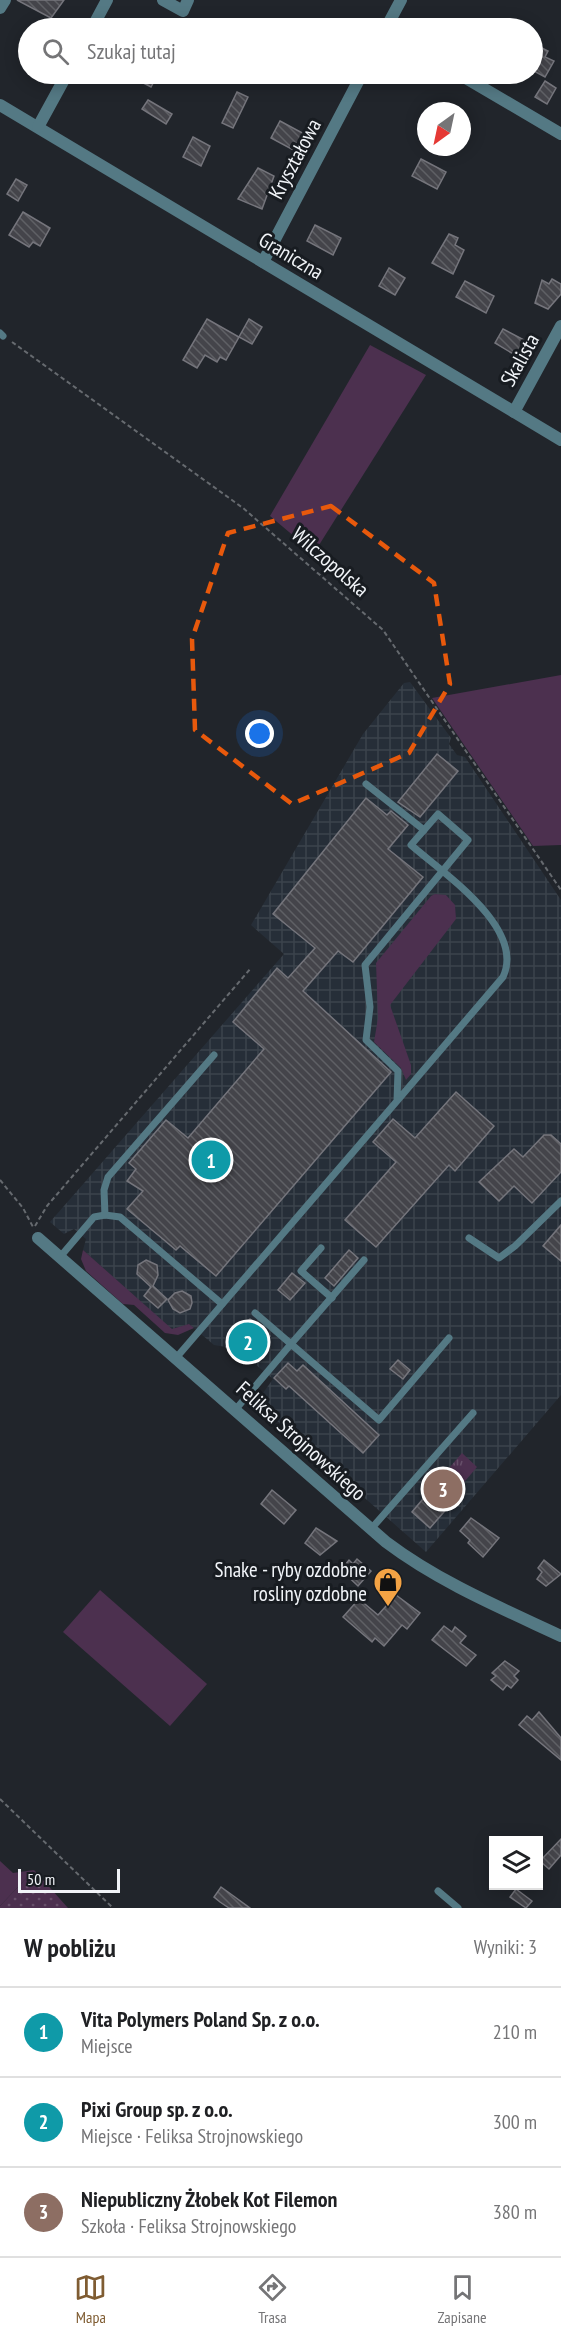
<!DOCTYPE html>
<html lang="pl">
<meta charset="utf-8">
<style>
:root{--surface:#fff;--page:#f6f6f6;--text:#202124;--muted:#757577;--line:#e0e0e0;--accent:#7f5c32}
body{margin:0;font-family:"PT Sans Narrow",sans-serif;background:var(--page);color:var(--text)}
.controls{position:absolute;right:18px;bottom:18px;display:grid;overflow:hidden;border-radius:0px;box-shadow:0 3px 15px #0003}
.controls button{width:54px;height:54px;display:grid;place-items:center;padding:0;border:0;border-bottom:2px solid var(--line);background:var(--surface);color:var(--text);font:30px sans-serif}
.compass{position:absolute;left:417px;top:102px;width:54px;height:54px;border-radius:50%;background:var(--surface);box-shadow:0 3px 15px #0003;rotate:213deg}
.scale{position:absolute;left:18px;bottom:15px;width:102px;box-sizing:border-box;padding-left:6px;border:3px solid #f1f4f8;border-top:0;font-size:16px;line-height:21px;white-space:nowrap;color:#f1f4f8;-webkit-text-stroke:4px #181c21;paint-order:stroke}
.you{position:absolute;left:260px;top:734px;width:21px;height:21px;margin:-15px;border:4px solid #fff;border-radius:50%;background:#1a73e8;box-shadow:0 0 0 9px #1a73e833}
.badge{display:grid;place-items:center;width:39px;height:39px;border-radius:50%;background:var(--accent);color:#fff;font-size:20px;font-weight:700}
.pin{position:absolute;translate:-50% -50%;border:3px solid #fff;box-shadow:0 2px 6px #0006}
.list{margin:0;padding:0;list-style:none}
h2{display:flex;justify-content:space-between;align-items:center;height:78px;margin:0;padding:0 24px;font-size:26px}
h2 small{font-size:20px;font-weight:400;color:var(--muted)}
.list li{display:grid;grid-template-columns:39px 1fr auto;gap:18px;align-items:center;box-sizing:border-box;height:90px;padding:0 24px;border-top:2px solid var(--line)}
.list b{display:block;font-size:22px;white-space:nowrap}
.list p{margin:0;font-size:20px;white-space:nowrap;color:var(--muted)}
.list em{font-size:20px;font-style:normal;color:var(--muted)}
.icon{flex:none;width:33px;height:33px;fill:none;stroke:currentColor;stroke-width:2;stroke-linecap:round;stroke-linejoin:round}
.map{position:relative;flex:none;width:561px;height:1908px;overflow:hidden}
.search{position:absolute;background:var(--surface);box-shadow:0 3px 15px #0003;left:18px;right:18px;top:18px;height:66px;display:flex;align-items:center;gap:15px;box-sizing:border-box;padding:0 21px;border-radius:33px;color:var(--muted);font-size:22px}
.sheet{height:348px;background:var(--surface)}
nav{display:flex;justify-content:space-around;align-items:center;box-sizing:border-box;height:84px;border-top:2px solid var(--line);background:var(--surface);font-size:16px;color:var(--muted)}
nav a{display:grid;justify-items:center;gap:3px}
nav .on{color:var(--accent)}
.map>svg:first-child{display:block}
.industrial{fill:url(#industrial-grid)}
.grass{fill:#4c304f}
.park{fill:url(#park-tufts)}
.garden{fill:url(#garden-dots)}
.building{fill:url(#building-back-hatch);stroke:#75757c;stroke-width:1.5}
.lines{fill:none;stroke-linecap:round;stroke-linejoin:round}
.path{stroke:#666a6f;stroke-width:2;stroke-dasharray:4.5 3;stroke-linecap:butt}
.lane{stroke:#547984;stroke-width:7}
.street{stroke:#547984;stroke-width:12}
.marked{fill:none;stroke:#e8590c;stroke-width:4.5;stroke-dasharray:12 8;stroke-linejoin:round}
.labels{text-anchor:middle;stroke-width:6;stroke-linejoin:round;paint-order:stroke}
.street-label{font-size:21px;fill:#f1f4f8;stroke:#181c21}
.poi-label{font-size:21px;fill:#f1f4f8;stroke:#181c21;text-anchor:end}
</style>
<div class="map">
<svg width="561" height="1908" viewBox="0 0 561 1908">
<defs>
<pattern id="industrial-grid" width="8" height="8" patternUnits="userSpaceOnUse" patternTransform="scale(1.5)"><rect width="8" height="8" fill="#262e38"/><path d="M0 4h8M4 0v8" fill="none" stroke="#3b434c"/></pattern>
<pattern id="park-tufts" width="24" height="20" patternUnits="userSpaceOnUse" patternTransform="scale(1.5)"><rect width="24" height="20" fill="#4c304f"/><path d="M3 7l-1-3M5 7V3M7 7l1-3M15 17l-1-3M17 17v-4M19 17l1-3" fill="none" stroke="#664f69"/></pattern>
<pattern id="garden-dots" width="8" height="8" patternUnits="userSpaceOnUse" patternTransform="scale(1.5)"><rect width="8" height="8" fill="#4c304f"/><path d="M2 2h.1M6 6h.1" fill="none" stroke="#664f69" stroke-width="1.8" stroke-linecap="round"/></pattern>
<pattern id="building-back-hatch" width="6" height="6" patternUnits="userSpaceOnUse" patternTransform="scale(1.5)"><rect width="6" height="6" fill="#44444a"/><path d="M-1 5l2 2M0 0l6 6M5-1l2 2" fill="none" stroke="#5f6065"/></pattern>
</defs>
<rect width="100%" height="100%" fill="#21252b"/>
<!-- industrial -->
<path class="industrial" d="M410 682 451 738 449 744 457 755 465 757 561 900V1395L426 1552 258 1404V1400L273 1379 250 1360 246 1364 226 1347 214 1345 189 1324 172 1330 83 1250 86 1239 74 1229 64 1234 50 1222 284 954 251 925 363 734 404 683Z"/>
<!-- grass -->
<g class="grass">
<path d="M370 345 426 375 314 553 270 516Z"/>
<path d="M561 675V845L533 846 432 698Z"/>
<path d="M435 894 446 895 455 905 456 919 390 1005 411 1065V1074L406 1080 401 1068 374 1042 378 1018 376 963 431 896Z"/>
<path d="M83 1250 172 1329 189 1324 194 1328 178 1335 165 1333 134 1305 123 1304 86 1271 81 1259Z"/>
<path d="M100 1590 207 1684 170 1726 63 1632Z"/>
<path d="M0 1861 13 1873 34 1870 0 1906Z"/>
</g>
<!-- park -->
<path class="park" d="M462 1453 477 1467 460 1487 444 1474Z"/>
<!-- garden -->
<path class="garden" d="M34 1870 68 1908H0V1906Z"/>
<!-- building -->
<g class="building">
<path d="M17 0H64L51 18Z"/>
<path d="M538 46 548 51 545 57 554 61 545 77 532 70V56Z"/>
<path d="M126 74H158L151 87Z"/>
<path d="M545 81 556 88 547 104 535 97Z"/>
<path d="M237 92 248 97 233 128 222 123Z"/>
<path d="M148 100 172 114 166 124 142 109Z"/>
<path d="M280 121 308 136 299 153 271 138Z"/>
<path d="M193 137 210 146 201 166 183 157Z"/>
<path d="M421 159 446 172 437 189 412 176Z"/>
<path d="M258 168 274 176 262 209 238 199Z"/>
<path d="M16 179 27 185 18 201 7 194Z"/>
<path d="M23 212 50 228 40 246 33 242 29 247 9 235Z"/>
<path d="M315 225 341 238 333 255 307 241Z"/>
<path d="M449 234 458 238 455 245 464 250 453 274 432 263Z"/>
<path d="M389 268 405 278 395 295 379 286Z"/>
<path d="M552 279 561 284V294L548 309 535 303 542 280 549 284Z"/>
<path d="M465 281 494 296 486 313 456 297Z"/>
<path d="M207 319 239 337 226 360 220 357 217 362 205 355 197 368 183 360Z"/>
<path d="M249 319 262 327 252 344 239 337Z"/>
<path d="M503 329 528 342 520 358 495 343Z"/>
<path d="M437 754 458 771 420 817 398 802Z"/>
<path d="M366 798 387 815 391 811 408 825 388 849 423 877 353 962 338 951 303 991 391 1072 216 1276 180 1246 176 1250 127 1209 143 1191 127 1181 136 1169 129 1163 166 1120 188 1138 264 1049 233 1022 277 968 288 978 315 948 273 914Z"/>
<path d="M456 1092 494 1126 455 1171 449 1165 376 1247 345 1220 396 1162 373 1142 393 1119 415 1138Z"/>
<path d="M544 1135H551L561 1144V1172L532 1203 514 1186 499 1201 479 1182 514 1149 523 1157Z"/>
<path d="M561 1225V1261L543 1246Z"/>
<path d="M349 1250 358 1258 334 1286 325 1278Z"/>
<path d="M146 1260 157 1265 158 1275 153 1286 167 1299 158 1308 144 1296 151 1287 137 1274 138 1265Z"/>
<path d="M292 1273 305 1283 290 1300 278 1290Z"/>
<path d="M182 1291 191 1296 192 1303 190 1309 180 1313 173 1309 168 1300 175 1293Z"/>
<path d="M250 1319 270 1336 246 1364 226 1347Z"/>
<path d="M398 1360 410 1370 403 1379 390 1369Z"/>
<path d="M288 1363 297 1371 303 1365 379 1435 363 1453 289 1386 286 1389 274 1378Z"/>
<path d="M444 1474 463 1490 430 1528 412 1512Z"/>
<path d="M272 1490 296 1510 284 1524 261 1504Z"/>
<path d="M471 1518 499 1538 483 1557 468 1543 470 1540 460 1531Z"/>
<path d="M316 1528 337 1541 320 1555 305 1543Z"/>
<path d="M357 1559 371 1571 358 1586 341 1570 349 1560 353 1564Z"/>
<path d="M544 1560 561 1574 546 1586 537 1579 542 1572 538 1568Z"/>
<path d="M396 1595 420 1613 407 1629 402 1625 384 1646 375 1638 372 1642 343 1617 359 1599 378 1615Z"/>
<path d="M444 1626 452 1632 455 1627 466 1636 460 1643 476 1655 466 1666 432 1640Z"/>
<path d="M505 1661 519 1671 514 1676 518 1680 511 1688 507 1685 503 1690 491 1680 496 1676 492 1673Z"/>
<path d="M539 1712 561 1738V1760L519 1725 527 1716 532 1720Z"/>
<path d="M561 1839V1855L549 1869 540 1861Z"/>
<path d="M221 1887 228 1892 250 1908H229L220 1902 214 1897Z"/>
<path d="M516 1889 532 1901 526 1908 510 1897Z"/>
</g>
<g class="lines">
<!-- path -->
<g class="path">
<path d="M12 342 243 508 383 630 561 890"/>
<path d="M0 1180 23 1208 33 1227"/>
<path d="M35 1226 47 1206 251 968"/>
<path d="M450 1475 458 1482 457 1485"/>
<path d="M0 1799 113 1908"/>
</g>
<!-- lane -->
<g class="lane">
<path d="M0 333 3 336"/>
<path d="M366 784 424 830"/>
<path d="M214 1055 108 1177 104 1190 105 1215 120 1217 222 1304"/>
<path d="M469 1238 499 1258 515 1246 561 1201"/>
<path d="M321 1248 301 1271 332 1298"/>
<path d="M60 1257 94 1217 105 1215"/>
<path d="M255 1313 291 1344 364 1260"/>
<path d="M176 1358 397 1101 398 1071 366 1040 370 1007 365 965 468 840 438 814 411 845C443 873 526 928 503 977L397 1101"/>
<path d="M236 1409 291 1344 379 1420 449 1338"/>
<path d="M371 1529 473 1413"/>
<path d="M438 1891 458 1908"/>
</g>
<!-- street -->
<g class="street">
<path d="M163 0 183 11 188 0"/>
<path d="M0 8 5 0"/>
<path d="M92 28 107 0"/>
<path d="M386 28 401 0"/>
<path d="M459 74 561 134"/>
<path d="M0 105 561 440"/>
<path d="M38 127 67 74"/>
<path d="M263 262 362 74"/>
<path d="M514 412 561 326"/>
<path d="M38 1238 386 1542C439 1582 501 1608 561 1636"/>
</g>
</g>
<!-- marked area -->
<path class="marked" d="M331 506 434 583 450 684 409 753 292 804 195 730 192 639 228 533Z"/>
<!-- icons -->
<defs>
<g id="shop-pin" transform="scale(1.5)"><path d="M0 17L-7.5 6A9.5 9.5 0 1 1 7.5 6Z" fill="#f4a344" stroke="#181c21"/><path d="M-5-2.5h2.3a2.7 3.5 0 0 1 5.4 0H5L5.5 6h-11ZM-1.5-2.5h3a1.5 2.3 0 0 0-3 0Z" fill="#111"/></g>
</defs>
<g fill-rule="evenodd">
<use href="#shop-pin" x="388" y="1582"/>
</g>
<g class="labels">
<!-- street labels -->
<g class="street-label">
<text transform="translate(295 159) rotate(-62)" y="7">Kryształowa</text>
<text transform="translate(291 256) rotate(31)" y="7">Graniczna</text>
<text transform="translate(520 360) rotate(-61)" y="7">Skalista</text>
<text transform="translate(330 562) rotate(41)" y="7">Wilczopolska</text>
<text transform="translate(301 1441) rotate(42)" y="7">Feliksa Strojnowskiego</text>
</g>
<!-- poi labels -->
<g class="poi-label">
<text x="367" y="1577">Snake - ryby ozdobne<tspan x="367" dy="24">rosliny ozdobne</tspan></text>
</g>
</g>
</svg>
<div class="controls">
<button><svg class="icon" aria-label="layers" viewBox="0 0 24 24"><path d="M12 4l9 5-9 5-9-5zM3 14l9 5 9-5"/></svg></button>
</div>
<svg class="compass" viewBox="-18 -18 36 36"><path d="M0-13l5 13h-10z" fill="#e53935"/><path d="M0 13l5-13h-10z" fill="#757577"/></svg>
<div class="scale">50 m</div>
<div class="you"></div>
<div class="pin badge" style="left:211px;top:1160px;background:#0f9aa8">1</div>
<div class="pin badge" style="left:248px;top:1342px;background:#0f9aa8">2</div>
<div class="pin badge" style="left:443px;top:1489px;background:#8d6e63">3</div>
<div class="search"><svg class="icon" aria-label="search" viewBox="0 0 24 24"><circle cx="10" cy="10" r="6"/><path d="M15 15l6 6"/></svg>Szukaj tutaj</div>
</div>
<section class="sheet">
<h2>W pobliżu<small>Wyniki: 3</small></h2>
<ul class="list">
<li><span class="badge" style="background:#0f9aa8">1</span><div><b>Vita Polymers Poland Sp. z o.o.</b><p>Miejsce</p></div><em>210 m</em></li>
<li><span class="badge" style="background:#0f9aa8">2</span><div><b>Pixi Group sp. z o.o.</b><p>Miejsce · Feliksa Strojnowskiego</p></div><em>300 m</em></li>
<li><span class="badge" style="background:#8d6e63">3</span><div><b>Niepubliczny Żłobek Kot Filemon</b><p>Szkoła · Feliksa Strojnowskiego</p></div><em>380 m</em></li>
</ul>
</section>
<nav>
<a class="on"><svg class="icon" aria-label="map" viewBox="0 0 24 24"><path d="M3 6l6-2 6 2 6-2v14l-6 2-6-2-6 2zM9 4v14M15 6v14"/></svg>Mapa</a>
<a><svg class="icon" aria-label="directions" viewBox="0 0 24 24"><path d="M12 3l9 9-9 9-9-9zM9 14v-3h6M13 9l2 2-2 2"/></svg>Trasa</a>
<a><svg class="icon" aria-label="saved" viewBox="0 0 24 24"><path d="M7 4h10v16l-5-4-5 4z"/></svg>Zapisane</a>
</nav>
